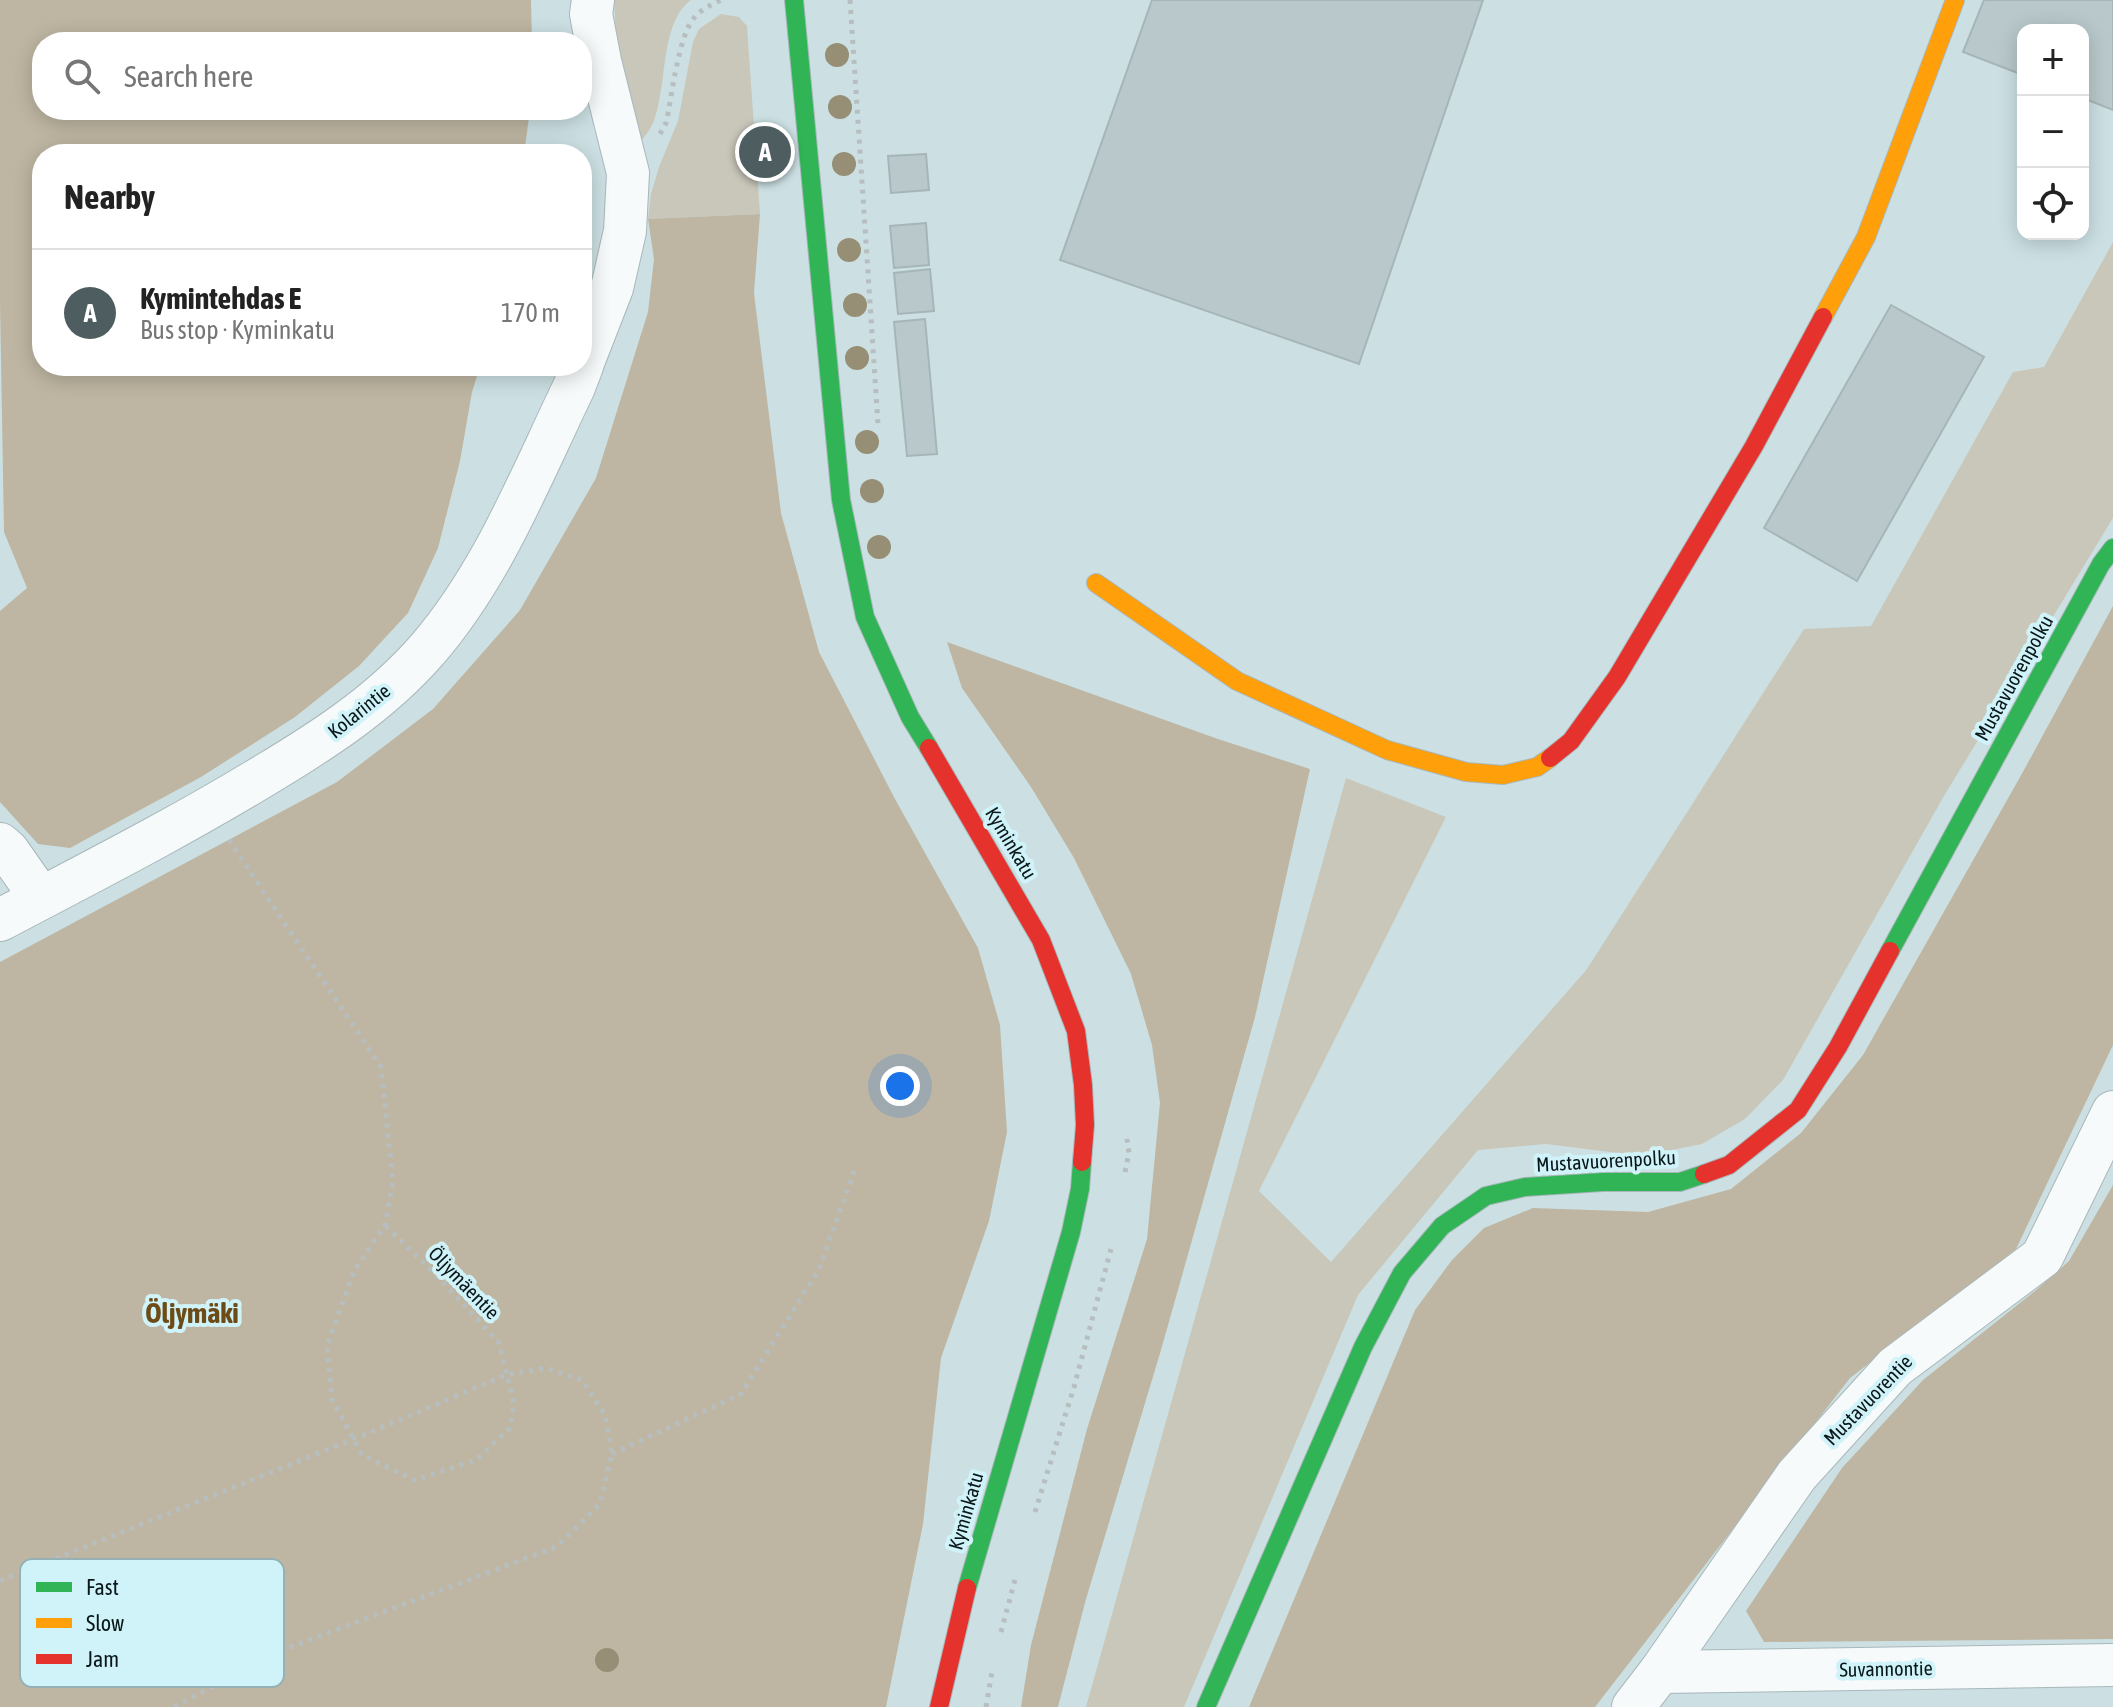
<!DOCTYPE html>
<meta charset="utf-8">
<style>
:root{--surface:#fff;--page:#f2f2f2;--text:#222;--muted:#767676;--line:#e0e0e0;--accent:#4e5d60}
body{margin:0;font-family:"Asap Condensed",sans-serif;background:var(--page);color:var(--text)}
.controls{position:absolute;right:24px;top:24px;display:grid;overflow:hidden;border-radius:16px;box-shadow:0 4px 20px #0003}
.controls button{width:72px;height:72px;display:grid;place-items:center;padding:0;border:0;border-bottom:2px solid var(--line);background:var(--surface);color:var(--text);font:40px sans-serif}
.you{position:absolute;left:900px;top:1086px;width:28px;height:28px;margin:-20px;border:6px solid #fff;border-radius:50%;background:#1a73e8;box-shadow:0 0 0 12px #1a73e833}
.badge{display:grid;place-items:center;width:52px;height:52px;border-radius:50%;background:var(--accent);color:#fff;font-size:26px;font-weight:700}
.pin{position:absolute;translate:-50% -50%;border:4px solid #fff;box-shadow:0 2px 8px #0006}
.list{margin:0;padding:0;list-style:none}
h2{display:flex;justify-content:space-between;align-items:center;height:104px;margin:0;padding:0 32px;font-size:34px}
h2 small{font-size:26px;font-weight:400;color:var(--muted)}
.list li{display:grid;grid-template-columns:52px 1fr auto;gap:24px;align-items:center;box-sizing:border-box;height:128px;padding:0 32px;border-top:2px solid var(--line)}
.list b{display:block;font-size:30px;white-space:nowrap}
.list p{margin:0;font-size:26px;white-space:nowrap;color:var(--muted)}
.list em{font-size:26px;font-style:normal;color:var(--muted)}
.icon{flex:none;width:44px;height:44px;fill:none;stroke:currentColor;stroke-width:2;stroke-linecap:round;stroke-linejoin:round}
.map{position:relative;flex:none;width:2113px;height:1707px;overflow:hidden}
.search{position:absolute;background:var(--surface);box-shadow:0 4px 20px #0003;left:32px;top:32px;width:560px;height:88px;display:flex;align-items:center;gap:20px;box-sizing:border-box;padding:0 28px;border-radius:32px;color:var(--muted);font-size:30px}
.panel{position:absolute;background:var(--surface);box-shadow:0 4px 20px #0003;left:32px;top:144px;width:560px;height:232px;border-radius:32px}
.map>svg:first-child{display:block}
.green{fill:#c9c7ba}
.forest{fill:#beb6a2}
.building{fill:#b9c9cb;stroke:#a6b5b7;stroke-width:2}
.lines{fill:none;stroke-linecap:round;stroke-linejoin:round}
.street-casing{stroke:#a8b7ba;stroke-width:44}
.fast-casing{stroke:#a8b7ba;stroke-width:20}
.slow-casing{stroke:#a8b7ba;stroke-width:20}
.jam-casing{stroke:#a8b7ba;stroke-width:20}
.path{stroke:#b7bebf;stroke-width:5;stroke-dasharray:4 6;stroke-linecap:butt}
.street{stroke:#f7fafb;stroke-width:42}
.fast{stroke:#30b455;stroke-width:18}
.slow{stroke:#ff9f0a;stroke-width:18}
.jam{stroke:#e5322d;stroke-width:18}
.tree{fill:#968e75}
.labels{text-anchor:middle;stroke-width:8;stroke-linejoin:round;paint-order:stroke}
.street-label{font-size:20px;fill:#0a1719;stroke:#d0f3fa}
.district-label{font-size:28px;font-weight:bold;fill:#6c4b17;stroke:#d0f3fa}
.key{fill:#d0f3fa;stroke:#95b1b6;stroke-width:2}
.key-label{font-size:22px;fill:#0a1719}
</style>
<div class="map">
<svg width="2113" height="1707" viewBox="0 0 2113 1707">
<rect width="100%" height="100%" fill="#cce0e3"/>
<!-- green -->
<g class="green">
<path d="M614 0H691C659 23 668 88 653 123 650 130 644 137 639 144L616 37Z"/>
<path d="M721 14 739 17 747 26 760 214 648 219 651 194 659 167 678 121 693 42 699 29Z"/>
<path d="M2113 242V518L1944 796 1783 1080 1745 1119 1702 1144 1642 1156 1546 1144 1478 1150 1358 1295 1184 1707H1086L1346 778 1446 817 1259 1191 1331 1262 1587 969 1804 629 1871 626 2013 372 2044 367Z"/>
</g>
<!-- forest -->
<g class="forest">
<path d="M0 0H531L532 42H42V110H530L524 154H42V366H480L472 392 460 461 438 548 408 613 359 666 295 717 201 777 70 848 38 844 0 802V611L27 588 4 532 0 303Z"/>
<path d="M760 214 754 293 781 513 819 652 895 799 978 948 1000 1025 1007 1132 989 1221 941 1358 923 1524 886 1707H0V962L337 782 433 709 520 610 596 478 648 312 654 259 648 219Z"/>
<path d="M2113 606V1045L2016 1249 1850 1378 1595 1707H1249L1415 1310 1452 1260 1484 1228 1533 1208 1648 1212 1731 1189 1801 1133 1863 1055 2024 770Z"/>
<path d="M947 642 1218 739 1310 769 1255 1017 1161 1350 1086 1599 1058 1707H1021L1031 1645 1087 1429 1147 1239 1160 1103 1152 1045 1131 974 1074 858 1031 787 962 688Z"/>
<path d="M2113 1185V1639L1764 1642 1746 1611 1842 1468 1923 1380 2035 1291 2069 1261Z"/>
</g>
<!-- building -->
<g class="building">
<path d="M1152 0H1483L1359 364 1060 260Z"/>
<path d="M1984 0H2113V110L2083 98V30H2023V75L1963 52Z"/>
<path d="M926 154 929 190 891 193 888 156Z"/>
<path d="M926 223 929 265 894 268 890 226Z"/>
<path d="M930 269 934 311 898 314 894 273Z"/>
<path d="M1891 305 1984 357 1857 581 1764 528Z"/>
<path d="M925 319 937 454 907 456 894 322Z"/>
</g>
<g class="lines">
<!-- street casing -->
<g class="street-casing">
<g id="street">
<path d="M582 365 612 288 625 231 628 173 600 61 591 14 593 0"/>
<path d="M0 844 8 851 41 898"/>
<path d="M0 920C85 875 172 831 255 781 317 744 378 706 427 650 493 574 531 476 574 387L582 366"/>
<path d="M1660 1672 2113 1665"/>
<path d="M1633 1707 1660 1672 1797 1475 1895 1367 2042 1257 2113 1112"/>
</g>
</g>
<!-- fast casing -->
<g class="fast-casing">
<g id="fast">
<path d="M794 0 841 500 865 617 910 717 929 748"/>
<path d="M1890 951 2101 564 2113 548"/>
<path d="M967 1588 1071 1232 1080 1189 1082 1162"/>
<path d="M1206 1707 1363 1347 1402 1273 1442 1226 1486 1196 1525 1187 1603 1182H1680L1704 1174"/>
</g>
</g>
<!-- slow casing -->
<g class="slow-casing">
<g id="slow">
<path d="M1823 317 1866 237 1955 0"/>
<path d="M1096 583 1237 681 1387 750 1466 772 1503 775 1537 767 1550 758"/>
</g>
</g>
<!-- jam casing -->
<g class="jam-casing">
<g id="jam">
<path d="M929 748 1041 940 1076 1031 1083 1085 1085 1125 1082 1162"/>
<path d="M1550 758 1571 741 1617 677 1754 446 1823 317"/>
<path d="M1704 1174 1729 1165 1798 1110 1838 1047 1890 951"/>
<path d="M939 1707 967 1588"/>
</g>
</g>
<!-- path -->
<g class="path">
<path d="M850 0 878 424"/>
<path d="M660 134 666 123C672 97 678 37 694 18 701 9 711 5 721 0"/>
<path d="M229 840 381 1067 393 1181 385 1225 354 1271 327 1346 332 1399 362 1455 415 1480 476 1460 510 1428 514 1404 499 1343 438 1277 385 1225"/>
<path d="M1125 1172 1129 1153 1127 1139"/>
<path d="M612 1454 741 1394 819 1269 855 1169"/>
<path d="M1035 1512 1074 1387 1111 1249"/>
<path d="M0 1581 354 1439 506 1375 546 1368 582 1380 605 1415 612 1454 600 1504 556 1547 272 1654 174 1707"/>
<path d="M1001 1632 1016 1576"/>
<path d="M986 1707 992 1672"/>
</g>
<!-- street -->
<use href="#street" class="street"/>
<!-- fast -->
<use href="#fast" class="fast"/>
<!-- slow -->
<use href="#slow" class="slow"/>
<!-- jam -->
<use href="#jam" class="jam"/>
</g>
<!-- trees -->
<g class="tree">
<circle cx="837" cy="55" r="12"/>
<circle cx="840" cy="107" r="12"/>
<circle cx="844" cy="164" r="12"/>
<circle cx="849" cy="250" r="12"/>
<circle cx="855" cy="305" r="12"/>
<circle cx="857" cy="358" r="12"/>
<circle cx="867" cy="442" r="12"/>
<circle cx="872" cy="491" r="12"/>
<circle cx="879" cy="547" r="12"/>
<circle cx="607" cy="1660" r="12"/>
</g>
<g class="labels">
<!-- street labels -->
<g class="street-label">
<text transform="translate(2014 678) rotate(-61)" y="7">Mustavuorenpolku</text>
<text transform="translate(359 711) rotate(-39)" y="7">Kolarintie</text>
<text transform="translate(1011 843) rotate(59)" y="7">Kyminkatu</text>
<text transform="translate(1606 1161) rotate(-3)" y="7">Mustavuorenpolku</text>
<text transform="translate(464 1283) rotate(46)" y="7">Öljymäentie</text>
<text transform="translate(1868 1400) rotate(-46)" y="7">Mustavuorentie</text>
<text transform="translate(966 1511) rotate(-74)" y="7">Kyminkatu</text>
<text transform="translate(1886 1669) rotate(-1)" y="7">Suvannontie</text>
</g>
<!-- district labels -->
<g class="district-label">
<text x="192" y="1323">Öljymäki</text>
</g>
</g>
<!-- legend -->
<rect x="20" y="1559" width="264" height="128" rx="12" class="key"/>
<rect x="36" y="1582" width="36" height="10" fill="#30b455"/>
<rect x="36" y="1618" width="36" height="10" fill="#ff9f0a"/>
<rect x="36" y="1654" width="36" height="10" fill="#e5322d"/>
<g class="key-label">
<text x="86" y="1595">Fast</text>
<text x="86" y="1631">Slow</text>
<text x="86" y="1667">Jam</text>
</g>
</svg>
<div class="controls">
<button>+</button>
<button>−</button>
<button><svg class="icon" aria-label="locate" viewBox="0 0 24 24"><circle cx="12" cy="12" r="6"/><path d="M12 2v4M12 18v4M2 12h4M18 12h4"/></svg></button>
</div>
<div class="you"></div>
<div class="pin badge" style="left:765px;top:152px">A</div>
<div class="search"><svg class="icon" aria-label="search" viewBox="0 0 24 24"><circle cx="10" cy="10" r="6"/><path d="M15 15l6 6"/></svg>Search here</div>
<section class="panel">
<h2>Nearby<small></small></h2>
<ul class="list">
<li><span class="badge">A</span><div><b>Kymintehdas E</b><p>Bus stop · Kyminkatu</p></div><em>170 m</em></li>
</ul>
</section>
</div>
